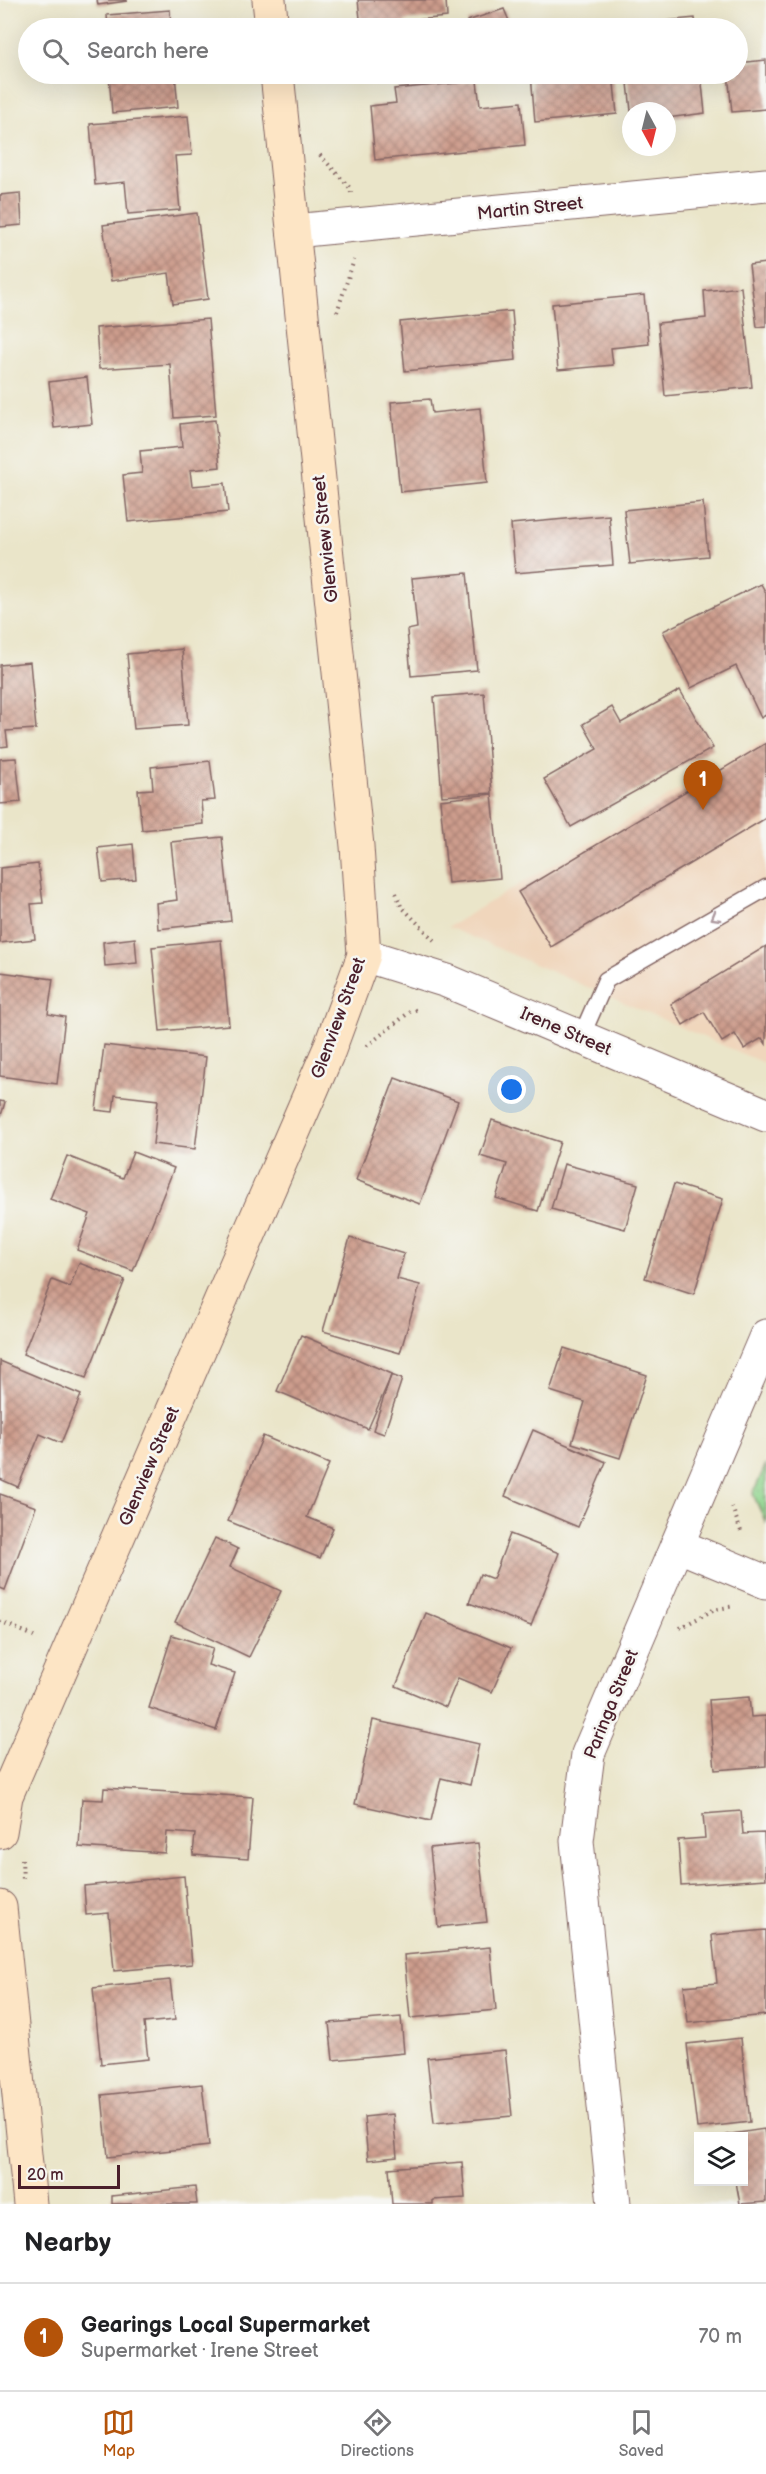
<!DOCTYPE html>
<meta charset="utf-8">
<style>
:root{--surface:#fff;--page:#f2f2f2;--text:#202124;--muted:#757577;--line:#e0e0e0;--accent:#b45309}
body{margin:0;font-family:"Balsamiq Sans",sans-serif;background:var(--page);color:var(--text)}
.controls{position:absolute;right:18px;bottom:18px;display:grid;overflow:hidden;border-radius:0px;box-shadow:0 6px 24px #0002}
.controls button{width:54px;height:54px;display:grid;place-items:center;padding:0;border:0;border-bottom:2px solid var(--line);background:var(--surface);color:var(--text);font:30px sans-serif}
.compass{position:absolute;left:622px;top:102px;width:54px;height:54px;border-radius:50%;background:var(--surface);box-shadow:0 6px 24px #0002;rotate:173deg}
.scale{position:absolute;left:18px;bottom:15px;width:102px;box-sizing:border-box;padding-left:6px;border:3px solid #4a1f2b;border-top:0;font-size:16px;line-height:21px;white-space:nowrap;color:#4a1f2b;-webkit-text-stroke:4px #f6f6f2;paint-order:stroke}
.you{position:absolute;left:512px;top:1090px;width:21px;height:21px;margin:-15px;border:4px solid #fff;border-radius:50%;background:#1a73e8;box-shadow:0 0 0 9px #1a73e833}
.badge{display:grid;place-items:center;width:39px;height:39px;border-radius:50%;background:var(--accent);color:#fff;font-size:20px;font-weight:700}
.pin{position:absolute;translate:-50% -50px;filter:drop-shadow(0 2px 3px #0008)}
.pin::after{content:'';position:absolute;top:32px;width:21px;height:18px;background:inherit;clip-path:polygon(0 0,100% 0,50% 100%)}
.list{margin:0;padding:0;list-style:none}
h2{display:flex;justify-content:space-between;align-items:center;height:78px;margin:0;padding:0 24px;font-size:26px}
h2 small{font-size:20px;font-weight:400;color:var(--muted)}
.list li{display:grid;grid-template-columns:39px 1fr auto;gap:18px;align-items:center;box-sizing:border-box;height:108px;padding:0 24px;border-top:2px solid var(--line)}
.list b{display:block;font-size:22px;white-space:nowrap}
.list p{margin:0;font-size:20px;white-space:nowrap;color:var(--muted)}
.list em{font-size:20px;font-style:normal;color:var(--muted)}
.icon{flex:none;width:33px;height:33px;fill:none;stroke:currentColor;stroke-width:2;stroke-linecap:round;stroke-linejoin:round}
.map{position:relative;flex:none;width:766px;height:2204px;overflow:hidden}
.search{position:absolute;background:var(--surface);box-shadow:0 6px 24px #0002;left:18px;right:18px;top:18px;height:66px;display:flex;align-items:center;gap:15px;box-sizing:border-box;padding:0 21px;border-radius:33px;color:var(--muted);font-size:22px}
.sheet{height:186px;background:var(--surface)}
nav{display:flex;justify-content:space-around;align-items:center;box-sizing:border-box;height:84px;border-top:2px solid var(--line);background:var(--surface);font-size:16px;color:var(--muted)}
nav a{display:grid;justify-items:center;gap:3px}
nav .on{color:var(--accent)}
.map>svg:first-child{display:block}
.built{fill:#f0d6bc}
.park{fill:url(#park-dots);stroke:#6d7a5c;stroke-width:1.5}
.building{fill:url(#building-cross-hatch)}
.lines{fill:none;stroke-linecap:round;stroke-linejoin:round}
.lane-casing{stroke:#826462;stroke-width:19}
.street-casing{stroke:#826462;stroke-width:35}
.secondary-casing{stroke:#826462;stroke-width:35}
.path{stroke:#826462;stroke-width:4;stroke-dasharray:1.5 4.5;stroke-linecap:butt}
.lane{stroke:#fff;stroke-width:16}
.street{stroke:#fff;stroke-width:33}
.secondary{stroke:#fde5c5;stroke-width:33}
.oneway{stroke:#ae9aa0}
.labels{text-anchor:middle;stroke-width:5;stroke-linejoin:round;paint-order:stroke}
.street-label{font-size:18px;fill:#4a1f2b;stroke:#f6f6f2}
</style>
<div class="map">
<svg width="766" height="2204" viewBox="0 0 766 2204">
<defs>
<pattern id="park-dots" width="8" height="8" patternUnits="userSpaceOnUse" patternTransform="scale(1.5)"><rect width="8" height="8" fill="#90d58e"/><path d="M2 2h.1M6 6h.1" fill="none" stroke="#7eb67b" stroke-width="1.8" stroke-linecap="round"/></pattern>
<pattern id="building-cross-hatch" width="8" height="8" patternUnits="userSpaceOnUse" patternTransform="scale(1.5)"><rect width="8" height="8" fill="#cd9d8d"/><path d="M0 0l8 8M0 8l8-8" fill="none" stroke="#a87f73"/></pattern>
</defs>
<rect width="100%" height="100%" fill="#f6f6f2"/>
<filter id="ink" filterUnits="userSpaceOnUse"><feTurbulence type="fractalNoise" baseFrequency=".0167" numOctaves="2"/><feDisplacementMap in="SourceGraphic" scale="12" xChannelSelector="R" yChannelSelector="G"/><feConvolveMatrix kernelMatrix="1 2 1 2 8 2 1 2 1" color-interpolation-filters="sRGB"/></filter>
<filter id="wash" filterUnits="userSpaceOnUse"><feTurbulence type="fractalNoise" baseFrequency=".008" numOctaves="4" result="noise"/><feDisplacementMap in="SourceGraphic" scale="24" xChannelSelector="R" yChannelSelector="G"/><feGaussianBlur stdDeviation="1.35" result="paint"/><feColorMatrix in="noise" values="0 0 0 0 0 0 0 0 0 0 0 0 0 0 0 0 0 1.4 0 .05"/><feComposite in="paint" operator="in"/></filter>
<g filter="url(#wash)">
<rect width="100%" height="100%" fill="#eae5c9"/>
<!-- built -->
<path class="built" d="M766 738V1064L448 927Z"/>
<!-- park -->
<path class="park" d="M766 1464V1523L753 1494Z"/>
<g id="blocks">
<!-- building -->
<g class="building">
<path d="M97 0H127V1L98 5Z"/>
<path d="M358 0H446L447 17 405 21V28H361Z"/>
<path d="M504 9 512 28H469L467 21Z"/>
<path d="M170 10 171 28H108L107 15Z"/>
<path d="M695 18 696 28H622V25Z"/>
<path d="M766 60V109L732 112 728 74H738V63Z"/>
<path d="M109 74H175L178 107 112 113Z"/>
<path d="M531 74H613L617 114 535 122Z"/>
<path d="M627 74H701L705 113 667 118V111H631Z"/>
<path d="M477 81 480 106 521 102 525 145 375 160 370 106 396 103 394 89Z"/>
<path d="M188 116 192 155 175 156 180 210 128 214 125 182 95 185 90 124Z"/>
<path d="M20 193 22 225 0 227V195Z"/>
<path d="M197 213 208 299 173 304 169 273 111 281 103 225Z"/>
<path d="M766 263V326L757 327 749 265Z"/>
<path d="M741 287 752 387 665 396 658 323 706 318 704 291Z"/>
<path d="M644 295 649 344 611 348 613 365 558 370 552 304Z"/>
<path d="M512 311 516 360 405 371 400 322Z"/>
<path d="M208 319 216 415 174 418 170 364 99 369 96 328Z"/>
<path d="M87 377 92 424 54 428 49 382Z"/>
<path d="M430 399 432 413 480 408 487 483 400 492 391 402Z"/>
<path d="M215 420 220 467 190 470 192 486 225 483 228 512 128 522 123 475 142 473 140 451 182 447 180 424Z"/>
<path d="M703 502 708 556 630 564 624 510Z"/>
<path d="M609 515 613 565 515 573 511 524Z"/>
<path d="M467 573 477 670 411 676 407 630 417 628 412 578Z"/>
<path d="M761 584 766 593V715L761 718 736 666 691 688 663 631Z"/>
<path d="M182 649 188 725 134 729 127 654Z"/>
<path d="M30 662 36 729 6 731 8 746 0 747V665Z"/>
<path d="M680 690 713 748 571 827 544 779 597 749 583 724 612 707 621 723Z"/>
<path d="M484 693 492 793 442 796 434 697Z"/>
<path d="M766 743V818L551 947 518 892Z"/>
<path d="M16 758 21 802 0 804V759Z"/>
<path d="M210 761 215 800 201 801 203 824 142 830 138 790 153 789 151 767Z"/>
<path d="M492 794 500 878 448 883 440 800Z"/>
<path d="M222 837 231 921 158 929 156 903 177 900 171 842Z"/>
<path d="M133 844 136 879 102 882 98 848Z"/>
<path d="M38 864 43 903 31 904 35 939 0 943V868Z"/>
<path d="M135 938 137 963 105 966 103 942Z"/>
<path d="M221 940 229 1025 160 1031 152 947Z"/>
<path d="M766 946V1044L762 1038 744 1049 735 1034 722 1042 704 1012 683 1025 671 1004Z"/>
<path d="M0 972 53 979 48 1014 65 1017 57 1084 0 1076Z"/>
<path d="M104 1045 206 1057 195 1149 153 1144 158 1100 115 1095 113 1112 96 1110Z"/>
<path d="M395 1078 458 1101 420 1204 356 1180Z"/>
<path d="M0 1101 5 1102 1 1116H0Z"/>
<path d="M492 1120 560 1142 538 1211 496 1198 507 1164 480 1156Z"/>
<path d="M133 1152 174 1168 133 1271 77 1250 90 1214 50 1199 67 1156 123 1178Z"/>
<path d="M564 1164 638 1184 625 1229 551 1209Z"/>
<path d="M674 1184 723 1199 694 1294 645 1278Z"/>
<path d="M350 1238 404 1254 397 1279 420 1285 400 1353 323 1331Z"/>
<path d="M79 1263 125 1280 86 1378 23 1354 52 1280 70 1287Z"/>
<path d="M301 1335 392 1374 368 1429 277 1391Z"/>
<path d="M564 1348 647 1375 620 1458 572 1443 585 1402 550 1391Z"/>
<path d="M0 1361 81 1395 61 1443 40 1434 18 1487 0 1479Z"/>
<path d="M391 1375 402 1379 384 1434 373 1430Z"/>
<path d="M533 1430 606 1462 578 1527 505 1496Z"/>
<path d="M263 1436 329 1464 307 1517 333 1528 320 1558 228 1521Z"/>
<path d="M0 1494 36 1507 5 1590 0 1588Z"/>
<path d="M510 1534 559 1553 531 1626 469 1603 480 1574 493 1579Z"/>
<path d="M215 1538 238 1549 230 1567 281 1591 249 1657 175 1622Z"/>
<path d="M426 1613 511 1648 492 1692 458 1678 446 1707 396 1686Z"/>
<path d="M172 1635 213 1648 208 1665 235 1673 216 1730 149 1708Z"/>
<path d="M749 1697 751 1717 766 1716V1766L715 1770 709 1700Z"/>
<path d="M373 1720 479 1744 470 1785 441 1778 431 1821 355 1804Z"/>
<path d="M104 1788 253 1797 248 1859 193 1855 195 1834 167 1832 165 1853 79 1847 82 1799 103 1800Z"/>
<path d="M741 1811 743 1834 764 1833 766 1879 681 1885 678 1840 705 1838 703 1814Z"/>
<path d="M478 1843 487 1922 438 1927 430 1848Z"/>
<path d="M184 1876 192 1964 114 1971 109 1913 86 1915 84 1886Z"/>
<path d="M766 1930V2015L688 2023 684 1986 717 1983 712 1935Z"/>
<path d="M490 1947 496 2010 410 2018 404 1955Z"/>
<path d="M170 1980 175 2020 144 2023 148 2059 101 2064 93 1988Z"/>
<path d="M401 2017 404 2053 333 2060 329 2023Z"/>
<path d="M741 2038 750 2122 697 2128 687 2044Z"/>
<path d="M505 2050 512 2116 434 2123 427 2058Z"/>
<path d="M202 2084 209 2146 108 2157 102 2095Z"/>
<path d="M393 2114 397 2157 368 2160 364 2117Z"/>
<path d="M764 2129 766 2142V2202L740 2204 736 2182H744V2136L725 2135Z"/>
<path d="M462 2162 465 2198 433 2200V2204H392L389 2168Z"/>
<path d="M195 2187 197 2204H112V2196Z"/>
</g>
</g>
</g>
<g filter="url(#ink)">
<use href="#blocks" fill-opacity="0" stroke="#826462" stroke-width="1.5"/>
<g class="lines">
<!-- lane casing -->
<g class="lane-casing">
<path id="lane" d="M581 1037 606 980 766 888"/>
</g>
<!-- street casing -->
<g class="street-casing">
<g id="street">
<path d="M294 231 766 185"/>
<path d="M364 955 447 981 766 1115"/>
<path d="M677 1545 766 1582"/>
<path d="M614 2204 577 1841 588 1754 766 1336"/>
</g>
</g>
<!-- secondary casing -->
<g class="secondary-casing">
<g id="secondary">
<path d="M269 0 272 28"/>
<path d="M0 1832 6 1796 329 1050 364 955 357 846 277 74"/>
<path d="M0 1907 30 2204"/>
</g>
</g>
<!-- path -->
<g class="path">
<path d="M320 155 350 188 351 193"/>
<path d="M337 312 354 260"/>
<path d="M396 893 401 906 434 940"/>
<path d="M367 1046 411 1011 419 1009"/>
<path d="M732 1507 742 1534"/>
<path d="M0 1621 38 1638"/>
<path d="M680 1628 713 1610 734 1606"/>
<path d="M22 1859 23 1881"/>
</g>
<!-- lane -->
<use href="#lane" class="lane"/>
<!-- street -->
<use href="#street" class="street"/>
<!-- secondary -->
<use href="#secondary" class="secondary"/>
</g>
<!-- one-way arrows -->
<defs><path id="oneway-chevron" d="M-2-3.5L2.5 0L-2 3.5" fill="none" stroke-width="1.6" stroke-linecap="round" stroke-linejoin="round" transform="scale(1.5)"/></defs>
<use class="oneway" href="#oneway-chevron" transform="translate(715 917) rotate(150)"/>
</g>
<g class="labels">
<!-- street labels -->
<g class="street-label">
<text transform="translate(530 208) rotate(-6)" y="6">Martin Street</text>
<text transform="translate(325 539) rotate(-96)" y="6">Glenview Street</text>
<text transform="translate(338 1018) rotate(-70)" y="6">Glenview Street</text>
<text transform="translate(566 1031) rotate(23)" y="6">Irene Street</text>
<text transform="translate(149 1466) rotate(-67)" y="6">Glenview Street</text>
<text transform="translate(611 1704) rotate(-68)" y="6">Paringa Street</text>
</g>
</g>
</svg>
<div class="controls">
<button><svg class="icon" aria-label="layers" viewBox="0 0 24 24"><path d="M12 4l9 5-9 5-9-5zM3 14l9 5 9-5"/></svg></button>
</div>
<svg class="compass" viewBox="-18 -18 36 36"><path d="M0-13l5 13h-10z" fill="#e53935"/><path d="M0 13l5-13h-10z" fill="#757577"/></svg>
<div class="scale">20 m</div>
<div class="you"></div>
<div class="pin badge" style="left:703px;top:810px">1</div>
<div class="search"><svg class="icon" aria-label="search" viewBox="0 0 24 24"><circle cx="10" cy="10" r="6"/><path d="M15 15l6 6"/></svg>Search here</div>
</div>
<section class="sheet">
<h2>Nearby<small></small></h2>
<ul class="list">
<li><span class="badge">1</span><div><b>Gearings Local Supermarket</b><p>Supermarket · Irene Street</p></div><em>70 m</em></li>
</ul>
</section>
<nav>
<a class="on"><svg class="icon" aria-label="map" viewBox="0 0 24 24"><path d="M3 6l6-2 6 2 6-2v14l-6 2-6-2-6 2zM9 4v14M15 6v14"/></svg>Map</a>
<a><svg class="icon" aria-label="directions" viewBox="0 0 24 24"><path d="M12 3l9 9-9 9-9-9zM9 14v-3h6M13 9l2 2-2 2"/></svg>Directions</a>
<a><svg class="icon" aria-label="saved" viewBox="0 0 24 24"><path d="M7 4h10v16l-5-4-5 4z"/></svg>Saved</a>
</nav>
